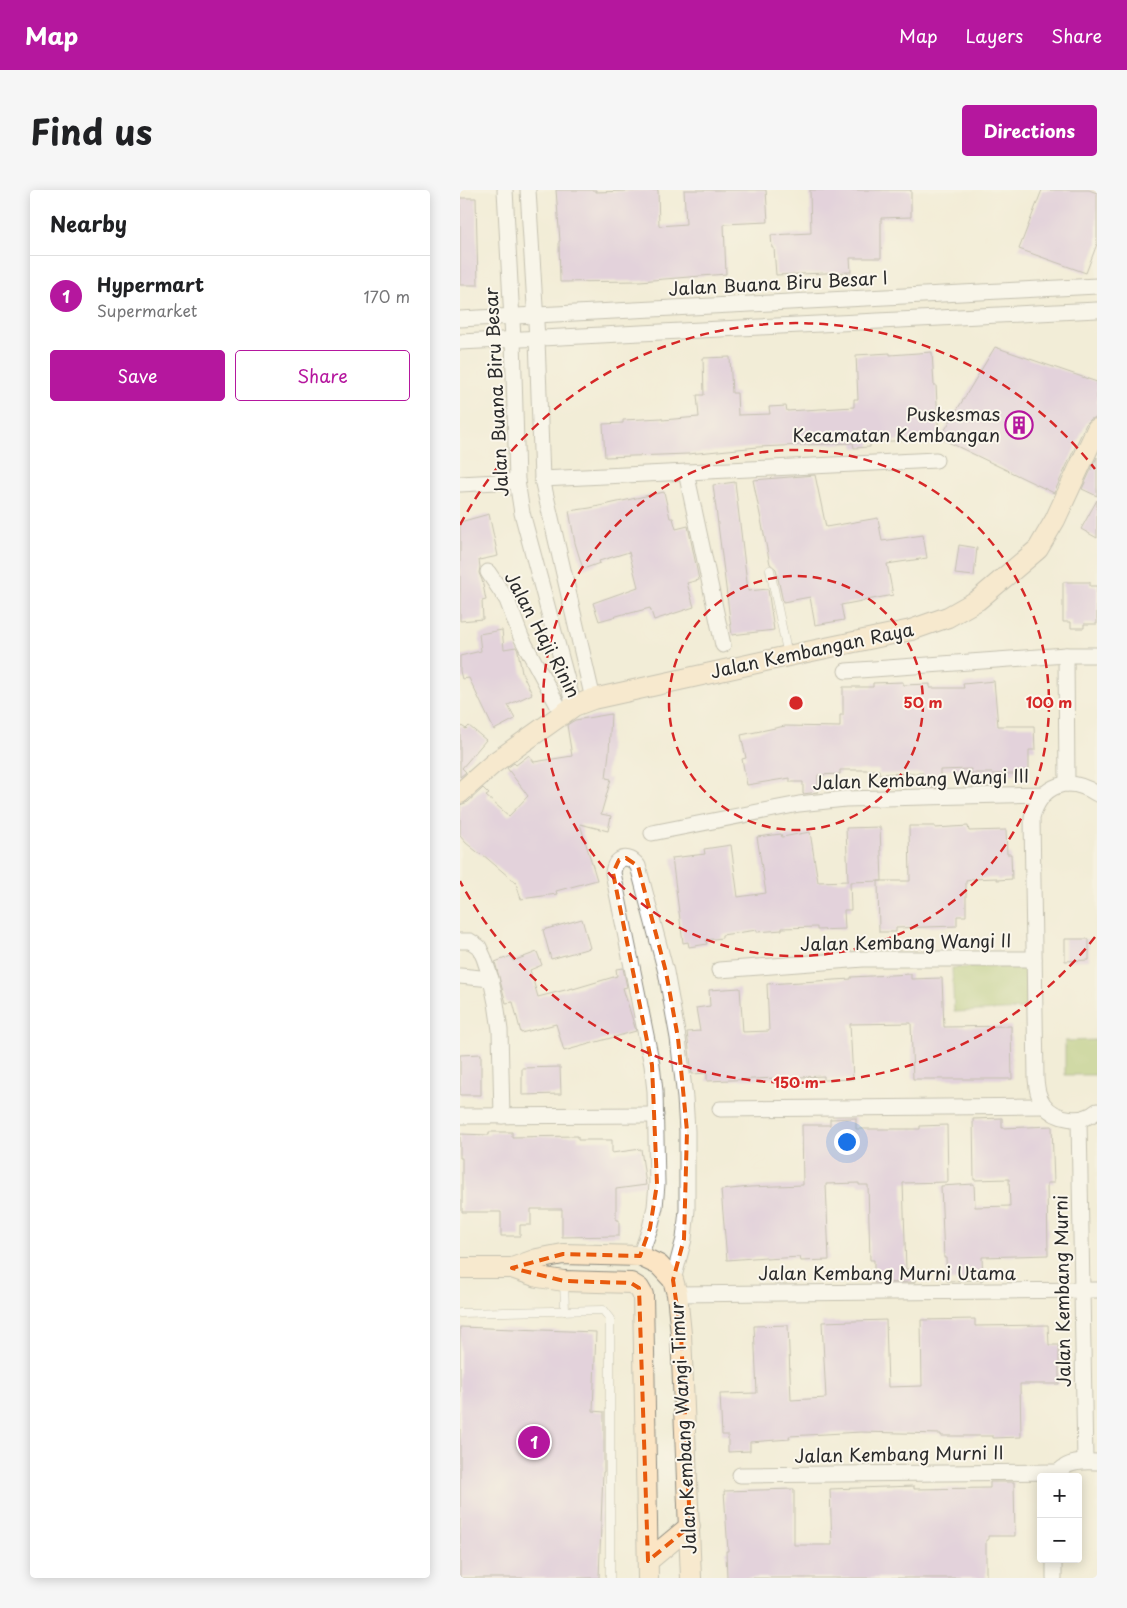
<!DOCTYPE html>
<meta charset="utf-8">
<style>
:root{--surface:#fff;--page:#f6f6f6;--text:#202124;--muted:#757577;--line:#e0e0e0;--accent:#b5179e}
body{margin:0;font-family:"Playpen Sans",sans-serif;background:var(--page);color:var(--text)}
.controls{position:absolute;right:15px;bottom:15px;display:grid;overflow:hidden;border-radius:5px;box-shadow:0 2px 12px #0003}
.controls button{width:45px;height:45px;display:grid;place-items:center;padding:0;border:0;border-bottom:1px solid var(--line);background:var(--surface);color:var(--text);font:25px sans-serif}
.you{position:absolute;left:386px;top:951px;width:18px;height:18px;margin:-12px;border:4px solid #fff;border-radius:50%;background:#1a73e8;box-shadow:0 0 0 8px #1a73e833}
.badge{display:grid;place-items:center;width:32px;height:32px;border-radius:50%;background:var(--accent);color:#fff;font-size:16px;font-weight:700}
.pin{position:absolute;translate:-50% -50%;border:2px solid #fff;box-shadow:0 1px 5px #0006}
.list{margin:0;padding:0;list-style:none}
h2{display:flex;justify-content:space-between;align-items:center;height:65px;margin:0;padding:0 20px;font-size:21px}
h2 small{font-size:16px;font-weight:400;color:var(--muted)}
.list li{display:grid;grid-template-columns:32px 1fr auto;gap:15px;align-items:center;box-sizing:border-box;height:80px;padding:0 20px;border-top:1px solid var(--line)}
.list b{display:block;font-size:19px;white-space:nowrap}
.list p{margin:0;font-size:16px;white-space:nowrap;color:var(--muted)}
.list em{font-size:16px;font-style:normal;color:var(--muted)}
.actions{display:flex;gap:10px;padding:15px 20px}
.actions a{flex:1;padding:11px 0;border:1px solid var(--accent);border-radius:5px;text-align:center;font-size:18px;color:var(--accent)}
.actions .main{background:var(--accent);color:#fff}
.map{position:relative;flex:none;width:637px;height:1388px;overflow:hidden;border-radius:5px}
header{display:flex;align-items:center;gap:30px;box-sizing:border-box;height:70px;padding:0 25px;background:var(--accent);color:#fff}
header strong{font-size:24px}
nav{display:flex;gap:28px;margin-inline-start:auto;font-size:18px}
.intro{display:flex;align-items:center;justify-content:space-between;box-sizing:border-box;height:120px;padding:0 30px}
h1{margin:0;font-size:35px}
.button{padding:12px 22px;border-radius:5px;background:var(--accent);color:#fff;font-size:18px;font-weight:700}
main{display:flex;gap:30px;padding:0 30px}
aside{flex:1;background:var(--surface);border-radius:5px;box-shadow:0 2px 12px #0003}
.map>svg:first-child{display:block}
.green{fill:#a6c168;stroke:#68764a}
.building{fill:#d0b2df}
.lines{fill:none;stroke-linecap:round;stroke-linejoin:round}
.lane-casing{stroke:#8e8c81;stroke-width:9}
.street-casing{stroke:#8e8c81;stroke-width:17}
.secondary-casing{stroke:#8e8c81;stroke-width:22}
.lane{stroke:#fff;stroke-width:8}
.street{stroke:#fff;stroke-width:15}
.secondary{stroke:#fce5c4;stroke-width:20}
.marked{fill:none;stroke:#e8590c;stroke-width:4;stroke-dasharray:10 6;stroke-linejoin:round}
.ring{fill:none;stroke:#d62828;stroke-width:2.5;stroke-dasharray:9 6}
.labels{text-anchor:middle;stroke-width:4;stroke-linejoin:round;paint-order:stroke}
.street-label{font-size:18px;fill:#2b2b2b;stroke:#fbf7ec}
.poi-label{font-size:18px;fill:#2b2b2b;stroke:#fbf7ec;text-anchor:end}
.centre{fill:#d62828;stroke:#fbf7ec;stroke-width:2.5}
.ring-label{font-size:15px;text-anchor:middle;font-weight:bold;fill:#d62828;stroke:#fbf7ec;stroke-width:4;stroke-linejoin:round;paint-order:stroke}
</style>
<header>
<strong>Map</strong>
<nav><a>Map</a><a>Layers</a><a>Share</a></nav>
</header>
<div class="intro"><h1>Find us</h1><a class="button">Directions</a></div>
<main>
<aside>
<h2>Nearby<small></small></h2>
<ul class="list">
<li><span class="badge">1</span><div><b>Hypermart</b><p>Supermarket</p></div><em>170 m</em></li>
</ul>
<div class="actions"><a class="main">Save</a><a>Share</a></div>
</aside>
<div class="map">
<svg width="637" height="1388" viewBox="0 0 637 1388">
<rect width="100%" height="100%" fill="#fbf7ec"/>
<filter id="ink" filterUnits="userSpaceOnUse"><feTurbulence type="fractalNoise" baseFrequency=".02" numOctaves="2"/><feDisplacementMap in="SourceGraphic" scale="10" xChannelSelector="R" yChannelSelector="G"/><feConvolveMatrix kernelMatrix="1 2 1 2 8 2 1 2 1" color-interpolation-filters="sRGB"/></filter>
<filter id="wash" filterUnits="userSpaceOnUse"><feTurbulence type="fractalNoise" baseFrequency=".0096" numOctaves="4" result="noise"/><feDisplacementMap in="SourceGraphic" scale="20" xChannelSelector="R" yChannelSelector="G"/><feGaussianBlur stdDeviation="1.12" result="paint"/><feColorMatrix in="noise" values="0 0 0 0 0 0 0 0 0 0 0 0 0 0 0 0 0 1.4 0 .05"/><feComposite in="paint" operator="in"/></filter>
<g filter="url(#wash)">
<rect width="100%" height="100%" fill="#f2edd7"/>
<!-- green -->
<g class="green">
<path d="M566 775 567 819 494 822 492 778Z"/>
<path d="M637 850V885H605V851Z"/>
</g>
<g id="blocks">
<!-- building -->
<g class="building">
<path d="M96 0H136V2L198 0 199 36 226 34 224 0H306L308 32 264 34 266 84 180 91 100 92 99 51H100Z"/>
<path d="M350 0H451V27L421 28V68H390L391 82 316 85 314 58H312L311 45 351 43Z"/>
<path d="M582 0H629L637 3V54L626 83 559 59Z"/>
<path d="M0 8H16L18 95H0Z"/>
<path d="M535 157 637 192V227L631 229 626 234 594 303 480 248Z"/>
<path d="M472 162 474 195H476L479 249 410 252V257L394 258 393 253 298 257 228 264 145 267 143 234 163 233V230L202 228V230L239 227 237 205H244L243 168 270 167 272 203H277L278 225 310 224 309 217 326 216 327 221 394 217V209H398L396 165 430 163V165Z"/>
<path d="M637 267V306L622 299Z"/>
<path d="M355 285 366 337 418 328 422 351 463 345 467 368 427 374 433 405 381 415 384 430 355 435 350 407 323 412 316 379 310 374 293 290Z"/>
<path d="M275 292 288 401 308 399 314 440 272 445 253 295Z"/>
<path d="M204 302 210 328H213L216 339 228 336 239 390 227 393 234 417 194 430 190 418 167 424V423L139 431 133 413 178 397 169 362 139 371 140 373 123 379 115 353 109 321 130 318Z"/>
<path d="M637 310V348L621 339Z"/>
<path d="M29 324 38 366 19 370 20 377 19 383 22 390 26 410 22 411 23 429 0 431V332Z"/>
<path d="M499 355 517 358 514 386 495 384Z"/>
<path d="M603 392H630V396H637V434H624V438H611V432H603Z"/>
<path d="M42 440 44 459 56 457 58 461 62 483 72 504 48 515 55 529 34 540 9 488 2 489 0 481V466L21 461 19 444Z"/>
<path d="M534 491 538 536H574L575 560H569V580L555 581V584H532V583H511V579L480 580V597L463 598V583L419 584V580H380V584L358 585V602L343 604V592H330V588L287 595 282 569 286 568 281 545 325 536 380 537V525H383V497H413V493L443 492V495L470 494V498H504L503 494Z"/>
<path d="M151 524 149 563 146 588 151 589 141 624 151 626 148 641 120 634 137 690 96 701 97 704 61 709 56 693 22 664 21 665 6 653 0 646V615L8 612 23 598 29 604 26 606 49 626 68 606 47 578 54 573 56 575 69 565 74 572 112 566 107 535 115 530Z"/>
<path d="M0 535 6 539 9 536 26 550 2 578 6 582 0 587Z"/>
<path d="M449 636H475V638L508 636 509 641 546 640 547 664H551L552 689 537 690V688L511 689V690L506 691V726H497V736L436 738V742H419L418 691H450Z"/>
<path d="M420 637 422 691 390 692 391 720H384L385 739 357 740V737L322 738V740L297 742V740L262 745V748L246 750 247 754 229 757 228 752 223 753 212 668 245 664 244 659 271 655 278 707 306 703 297 647 321 644 322 647 350 642 358 692 388 691 386 638Z"/>
<path d="M122 729 130 758 91 769 83 740Z"/>
<path d="M605 749H629V770L605 771Z"/>
<path d="M77 762 82 775 70 780 78 807 113 798V799L157 786 156 779 163 778 167 797 163 798 176 841 104 861 96 834 61 843 53 812 46 813 35 772 51 766 53 771Z"/>
<path d="M451 784V789L482 788 484 837 551 836 552 889H453L451 833 390 834 393 889 364 890V886L247 891V883L232 884 227 842 240 841 236 818 250 816 249 800 280 798 283 842 309 841 307 794 391 789V787Z"/>
<path d="M21 864V905H0V865Z"/>
<path d="M100 877 101 904 62 905V878Z"/>
<path d="M396 928V939H460V936L487 935 488 992 443 993 446 1079H455V1092L414 1093V1070H410L408 995H399V993L366 994 369 1070 341 1071 340 1067 306 1069V1067L267 1070 261 1000 290 997 343 995 342 935H370V929Z"/>
<path d="M542 928V938L592 936 594 993H587L588 1065 522 1067 523 1090 487 1091 486 1068H484L481 996 514 994 515 1017 550 1016 549 989 514 990 513 929Z"/>
<path d="M29 942H52V947L118 946V950H152V963L181 959 186 995 156 999V1030H159V1046L102 1047V1019H71V1035H60V1046H41V1022H2V968H0V944L29 945Z"/>
<path d="M515 1129V1136L588 1135 589 1155H599V1194H560L561 1247 533 1248V1246H481V1244L401 1242 329 1246 330 1249 290 1252V1261L268 1262V1245H262L260 1204 297 1203 294 1136 328 1135 331 1210 366 1208 362 1132 426 1130 428 1197 462 1196 461 1130Z"/>
<path d="M0 1137 136 1142 133 1221 144 1222V1282H143L139 1388H0Z"/>
<path d="M530 1292H554L555 1346H528V1350H526V1388H267L266 1361H268L264 1301 334 1299V1355H372L370 1299 454 1296V1299L530 1298Z"/>
</g>
</g>
</g>
<g filter="url(#ink)">
<use href="#blocks" fill-opacity="0" stroke="#8e8c81" stroke-width="1"/>
<g class="lines">
<!-- lane casing -->
<g class="lane-casing">
<g id="lane">
<path d="M310 380 328 466"/>
<path d="M104 1091 105 1121"/>
<path d="M0 1123 143 1120 150 1129V1388"/>
</g>
</g>
<!-- street casing -->
<g class="street-casing">
<g id="street">
<path d="M45 0 53 149 57 291 62 323 114 516"/>
<path d="M68 0 77 149 82 289 133 509"/>
<path d="M0 129 637 96"/>
<path d="M0 152 637 120"/>
<path d="M226 282 263 455"/>
<path d="M82 289 476 270"/>
<path d="M0 294 57 291"/>
<path d="M28 382 47 410 61 447 103 525"/>
<path d="M606 465 607 594"/>
<path d="M386 481 606 465H637"/>
<path d="M637 604C608 585 582 594 572 627L576 889C577 899 578 907 584 915 596 930 622 934 637 921"/>
<path d="M192 643 339 614 385 609 584 604"/>
<path d="M0 751H10L19 757 24 768 31 789 36 813 40 840 42 926"/>
<path d="M259 780 403 769H574"/>
<path d="M0 786 31 789"/>
<path d="M260 919 585 916"/>
<path d="M0 926 196 925"/>
<path d="M619 930 625 1271"/>
<path d="M180 1066 190 1038 195 1017 197 994 195 901 192 875 153 683C155 667 168 663 178 676L206 782 218 848 225 908 227 941V1020L224 1049 213 1090"/>
<path d="M217 1104 637 1100"/>
<path d="M280 1285 597 1282"/>
<path d="M596 1287C602 1271 623 1271 637 1272"/>
<path d="M594 1369V1388"/>
</g>
</g>
<!-- secondary casing -->
<g class="secondary-casing">
<g id="secondary">
<path d="M0 603 34 573 114 516 133 509 328 466 451 440 488 427 518 410 578 359 595 330 637 239"/>
<path d="M0 1078H52L78 1087 104 1091 171 1093 179 1098 183 1105 188 1388"/>
<path d="M52 1078 77 1069 103 1064 180 1066 199 1075 213 1090 217 1104 221 1144 231 1388"/>
<path d="M188 1371 230 1336"/>
</g>
</g>
<!-- lane -->
<use href="#lane" class="lane"/>
<!-- street -->
<use href="#street" class="street"/>
<!-- secondary -->
<use href="#secondary" class="secondary"/>
</g>
</g>
<!-- marked area -->
<path d="M0 0H637V1388H0ZM166 668 178 676 206 782 218 848 227 941 224 1049 213 1090 221 1144 230 1336 188 1371 179 1098 171 1093 104 1091 52 1078 103 1064 180 1066 190 1038 197 994 192 875 153 683 159 670Z" fill="#f2edd7" fill-opacity=".55" fill-rule="evenodd"/>
<path class="marked" d="M166 668 178 676 206 782 218 848 227 941 224 1049 213 1090 221 1144 230 1336 188 1371 179 1098 171 1093 104 1091 52 1078 103 1064 180 1066 190 1038 197 994 192 875 153 683 159 670Z"/>
<!-- distance rings -->
<g class="ring">
<circle cx="336" cy="513" r="127"/>
<circle cx="336" cy="513" r="253"/>
<path d="M635 747A380 380 0 0 1 0 691M0 335A380 380 0 0 1 635 279"/>
</g>
<!-- icons -->
<defs>
<g id="building-ring" transform="scale(1.4375)"><circle r="9.5" fill="#fbf7ec" stroke="#b5179e" stroke-width="1.5"/><path d="M-4-6H4V6H1V3H-1V6H-4ZM-2.5-4.3h1.7v1.8h-1.7ZM.8-4.3h1.7v1.8H.8ZM-2.5-1h1.7V.8h-1.7ZM.8-1h1.7V.8H.8Z" fill="#b5179e"/></g>
</defs>
<g fill-rule="evenodd">
<use href="#building-ring" x="559" y="235"/>
</g>
<g class="labels">
<!-- street labels -->
<g class="street-label">
<text transform="translate(318 94) rotate(-3)" y="6">Jalan Buana Biru Besar I</text>
<text transform="translate(37 202) rotate(-93)" y="6">Jalan Buana Biru Besar</text>
<text transform="translate(82 445) rotate(62)" y="6">Jalan Haji Rinin</text>
<text transform="translate(352 461) rotate(-12)" y="6">Jalan Kembangan Raya</text>
<text transform="translate(461 590) rotate(-2)" y="6">Jalan Kembang Wangi III</text>
<text transform="translate(446 753) rotate(-1)" y="6">Jalan Kembang Wangi II</text>
<text x="427" y="1090">Jalan Kembang Murni Utama</text>
<text transform="translate(603 1101) rotate(-91)" y="6">Jalan Kembang Murni</text>
<text transform="translate(224 1238) rotate(-93)" y="6">Jalan Kembang Wangi Timur</text>
<text transform="translate(439 1265) rotate(-1)" y="6">Jalan Kembang Murni II</text>
</g>
<!-- poi labels -->
<g class="poi-label">
<text x="540" y="231">Puskesmas<tspan x="540" dy="21">Kecamatan Kembangan</tspan></text>
</g>
</g>
<circle cx="336" cy="513" r="8" class="centre"/>
<g class="ring-label">
<text x="463" y="518">50 m</text>
<text x="589" y="518">100 m</text>
<text x="336" y="898">150 m</text>
</g>
</svg>
<div class="controls">
<button>+</button>
<button>−</button>
</div>
<div class="you"></div>
<div class="pin badge" style="left:74px;top:1252px">1</div>
</div>
</main>
